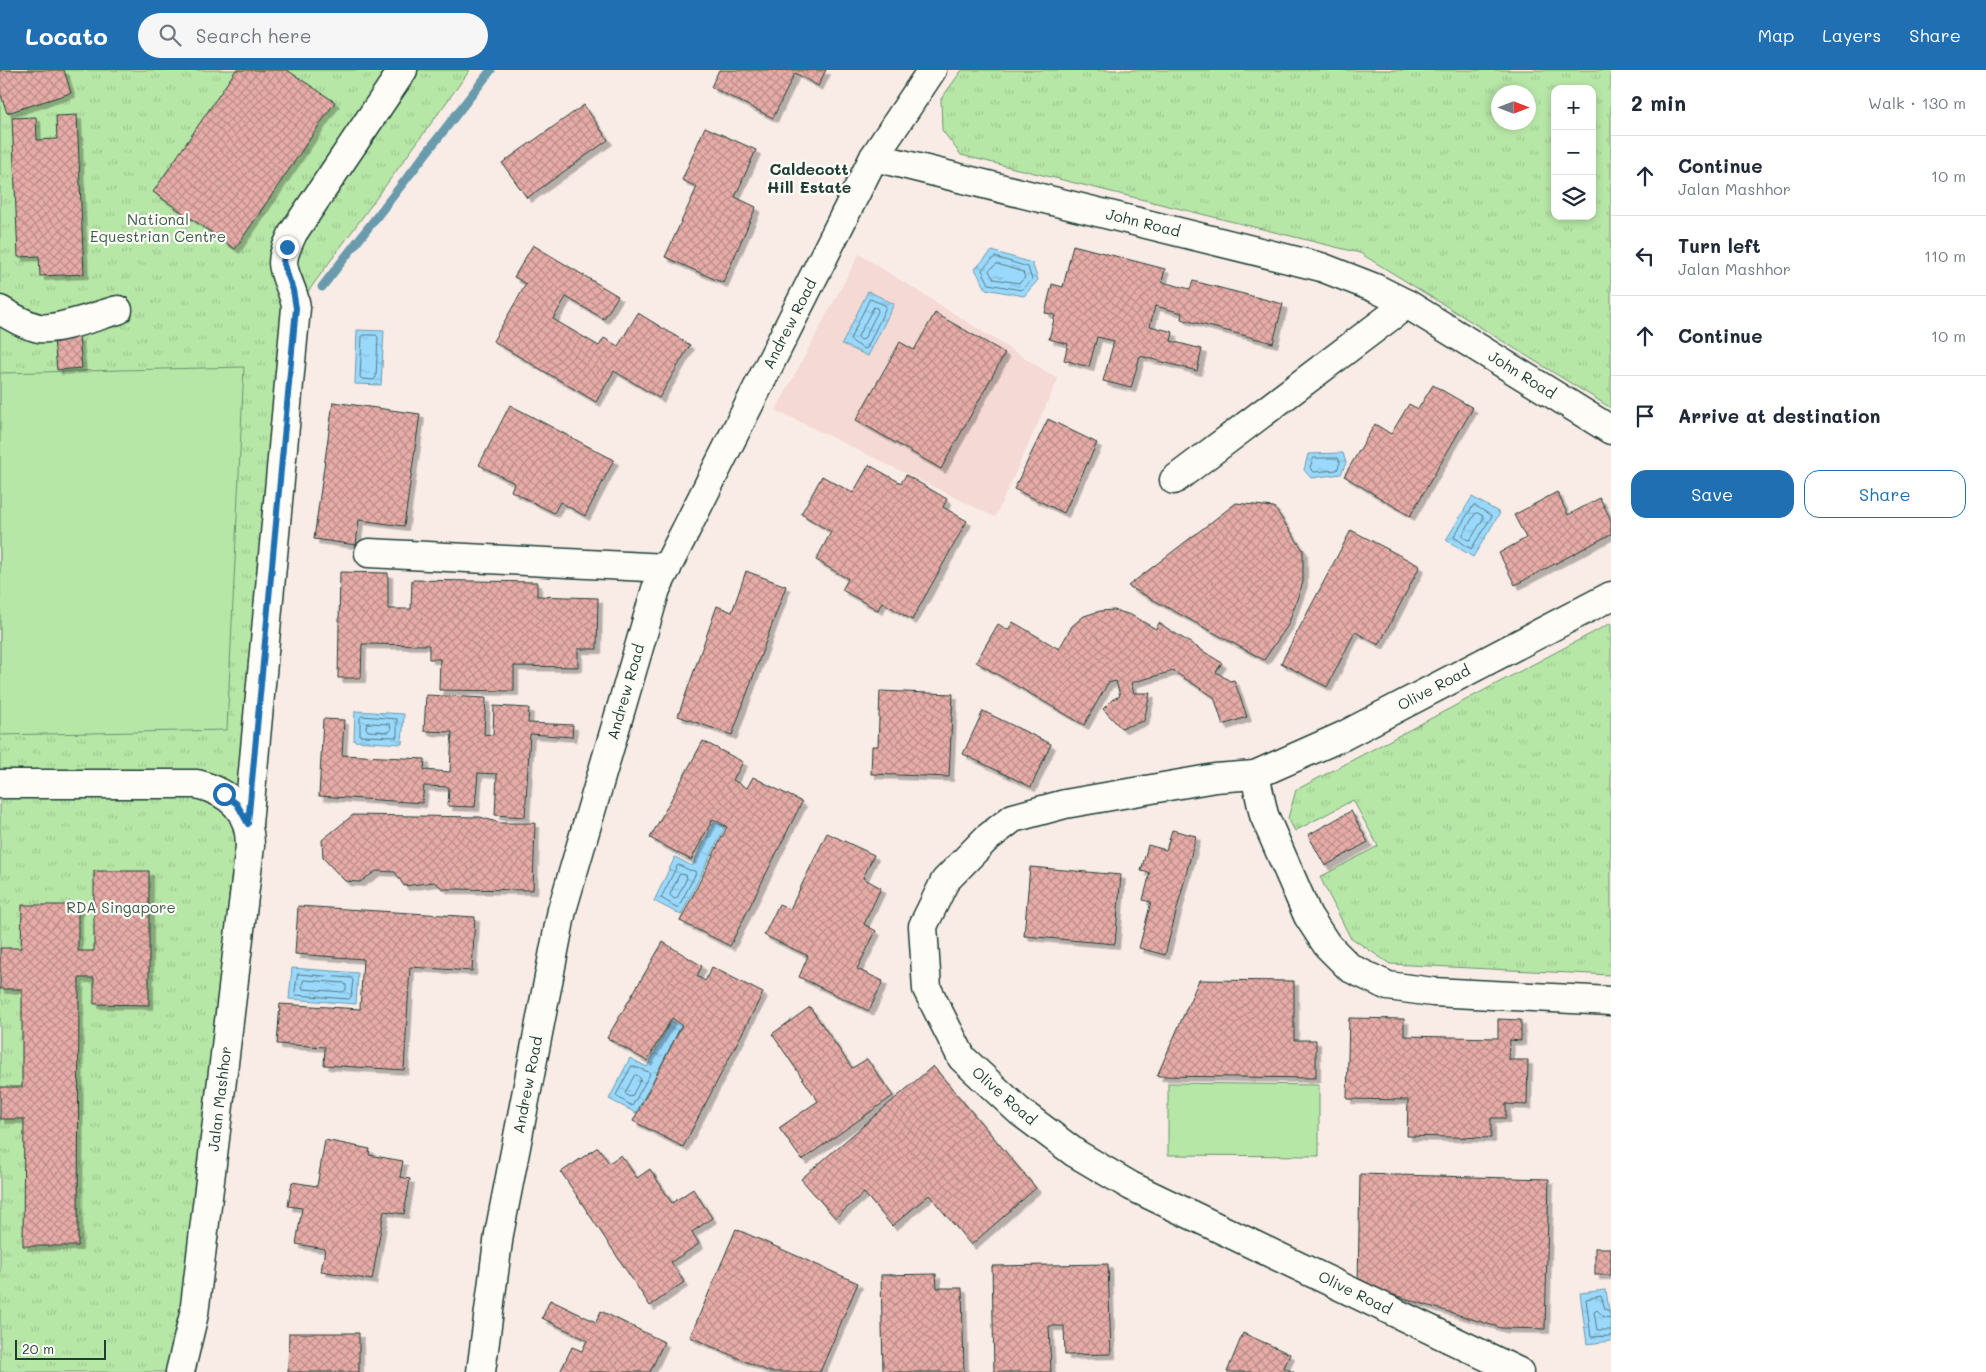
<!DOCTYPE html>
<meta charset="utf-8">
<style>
:root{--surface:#fff;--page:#f6f6f7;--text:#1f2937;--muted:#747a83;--line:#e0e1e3;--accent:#1f6fb2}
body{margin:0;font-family:Mali,sans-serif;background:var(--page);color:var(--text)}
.controls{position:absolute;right:15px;top:15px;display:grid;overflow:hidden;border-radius:10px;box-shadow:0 2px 8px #0003}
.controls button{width:45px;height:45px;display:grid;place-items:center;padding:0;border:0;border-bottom:1px solid var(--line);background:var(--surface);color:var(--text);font:25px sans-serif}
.compass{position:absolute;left:1491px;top:15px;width:45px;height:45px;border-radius:50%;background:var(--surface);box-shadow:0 2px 8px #0003;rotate:90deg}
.scale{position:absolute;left:15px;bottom:12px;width:91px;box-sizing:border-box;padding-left:5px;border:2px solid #1f3d34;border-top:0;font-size:14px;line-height:18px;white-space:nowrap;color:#1f3d34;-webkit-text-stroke:4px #fdfcf7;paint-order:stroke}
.stop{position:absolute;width:15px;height:15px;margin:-11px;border:4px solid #1f6fb2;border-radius:50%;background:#fff}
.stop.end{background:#1f6fb2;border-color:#fff;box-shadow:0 1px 5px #0008}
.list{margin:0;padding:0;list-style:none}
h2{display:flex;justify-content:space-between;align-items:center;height:65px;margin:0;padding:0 20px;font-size:21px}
h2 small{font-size:16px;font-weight:400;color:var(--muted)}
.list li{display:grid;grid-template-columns:32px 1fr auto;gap:15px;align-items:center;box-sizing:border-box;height:80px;padding:0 20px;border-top:1px solid var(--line)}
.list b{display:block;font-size:19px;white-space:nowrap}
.list p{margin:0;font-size:16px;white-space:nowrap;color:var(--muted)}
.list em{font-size:16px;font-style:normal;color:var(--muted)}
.actions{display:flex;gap:10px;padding:15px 20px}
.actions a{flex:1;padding:11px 0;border:1px solid var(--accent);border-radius:15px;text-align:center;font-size:18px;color:var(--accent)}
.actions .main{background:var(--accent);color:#fff}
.icon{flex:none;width:28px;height:28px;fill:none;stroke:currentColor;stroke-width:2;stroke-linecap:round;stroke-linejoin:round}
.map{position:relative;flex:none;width:1611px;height:1302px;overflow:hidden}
header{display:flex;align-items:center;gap:30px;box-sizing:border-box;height:70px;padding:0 25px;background:var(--accent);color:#fff}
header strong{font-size:24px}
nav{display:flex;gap:28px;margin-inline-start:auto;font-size:18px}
.search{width:350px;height:45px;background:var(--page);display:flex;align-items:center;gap:12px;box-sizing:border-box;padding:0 18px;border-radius:28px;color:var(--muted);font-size:19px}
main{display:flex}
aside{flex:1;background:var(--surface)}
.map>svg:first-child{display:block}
.built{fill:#f4d9d4}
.grass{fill:url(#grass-tufts);stroke:#6b926e;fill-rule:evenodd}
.pitch{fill:#b7e7a7;stroke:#6b926e}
.water{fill:url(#water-ripples);stroke:#699bac}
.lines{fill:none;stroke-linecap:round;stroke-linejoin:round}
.shore{stroke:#517b84;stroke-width:1}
.stream{stroke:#699bac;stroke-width:9}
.building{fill:url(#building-cross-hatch);stroke:#1f3d34;filter:url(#shadow)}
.minor-casing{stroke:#1f3d34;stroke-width:31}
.minor{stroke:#fdfcf7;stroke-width:28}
.route{stroke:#1f6fb2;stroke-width:6}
.labels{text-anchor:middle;stroke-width:4.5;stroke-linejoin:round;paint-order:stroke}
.park-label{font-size:15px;fill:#3d5f4b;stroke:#fdfcf7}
.street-label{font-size:15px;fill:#1f3d34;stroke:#fdfcf7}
.neighbourhood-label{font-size:16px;font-weight:bold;fill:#1f3d34;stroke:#fdfcf7}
</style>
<header>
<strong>Locato</strong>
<div class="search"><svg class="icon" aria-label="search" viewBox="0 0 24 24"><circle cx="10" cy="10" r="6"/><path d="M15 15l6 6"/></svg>Search here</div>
<nav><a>Map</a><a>Layers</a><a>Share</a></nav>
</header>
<main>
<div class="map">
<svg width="1611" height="1302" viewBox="0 0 1611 1302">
<defs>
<pattern id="grass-tufts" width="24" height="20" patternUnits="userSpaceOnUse" patternTransform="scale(1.25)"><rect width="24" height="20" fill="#b7e7a7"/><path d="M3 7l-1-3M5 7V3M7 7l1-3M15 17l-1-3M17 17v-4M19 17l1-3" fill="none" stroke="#9dc790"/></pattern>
<pattern id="water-ripples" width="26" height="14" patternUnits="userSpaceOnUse" patternTransform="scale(1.25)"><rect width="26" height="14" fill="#9bd9fc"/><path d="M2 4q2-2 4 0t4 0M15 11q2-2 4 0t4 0" fill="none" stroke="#85bbd9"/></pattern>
<pattern id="building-cross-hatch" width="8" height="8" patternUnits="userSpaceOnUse" patternTransform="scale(1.25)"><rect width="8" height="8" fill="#e7aca7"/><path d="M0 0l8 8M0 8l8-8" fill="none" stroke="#bb8d89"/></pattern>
<filter id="shadow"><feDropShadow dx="4.5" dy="4.5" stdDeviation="0" flood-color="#0004"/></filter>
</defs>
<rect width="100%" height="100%" fill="#f9ece7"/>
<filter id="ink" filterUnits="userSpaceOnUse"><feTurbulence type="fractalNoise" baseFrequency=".02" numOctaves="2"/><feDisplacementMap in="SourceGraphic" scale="10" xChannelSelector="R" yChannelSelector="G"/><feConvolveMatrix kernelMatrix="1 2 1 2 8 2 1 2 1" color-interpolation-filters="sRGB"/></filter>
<g filter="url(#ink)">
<!-- built -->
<path class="built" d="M859 184 1058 309 995 447 776 340Z"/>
<!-- grass -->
<g class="grass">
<path d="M0 0H470L296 238 179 1302H0Z"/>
<path d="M962 0H1611V338L1360 183 961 85 942 60 941 29ZM1555 19H1592V146H1555ZM1528 22V52H1498V22Z"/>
<path d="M1611 553V905L1390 894 1350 867 1320 807 1378 776 1353 730 1295 761 1288 748 1296 720Z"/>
</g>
<!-- pitch -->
<g class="pitch">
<path d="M244 297 227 660 0 665V303Z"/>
<path d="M1168 1013 1319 1015V1086L1168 1085Z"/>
</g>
<!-- water -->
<g class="water">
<path d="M992 181 1032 193 1038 210 1024 226 986 219 975 199Z"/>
<path d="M868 221 894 234 868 286 842 274Z"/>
<path d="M357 260 384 261 381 315 355 314Z"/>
<path d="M1343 383 1346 393 1341 404 1311 408 1304 400 1308 384Z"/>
<path d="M1472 427 1500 443 1473 487 1446 470Z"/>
<path d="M355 641 404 644 402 674 354 671Z"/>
<path d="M714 752 725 757 681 845 654 831 675 787 692 796Z"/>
<path d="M292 898 358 903 356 934 289 929Z"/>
<path d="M671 951 681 956 636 1043 609 1029 630 988 647 997Z"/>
<path d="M1606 1220 1611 1254V1271L1587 1274 1580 1223Z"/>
</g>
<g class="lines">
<!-- shore -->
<g class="shore">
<path d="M995 187 1028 197 1032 210 1021 220 989 214 982 200Z"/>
<path d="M997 194 1023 202 1025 208 1019 213 994 209 989 201Z"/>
<path d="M870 229 885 235 886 237 867 278 864 279 850 270Z"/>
<path d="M874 237 877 238 878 241 864 269 861 270 858 267Z"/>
<path d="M364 265H376L378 267 376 307 374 310 362 309 360 307 362 267Z"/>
<path d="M1314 388H1338L1340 393 1337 400 1314 402 1310 398Z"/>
<path d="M1474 435 1492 446 1471 479 1454 467Z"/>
<path d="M1478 443 1483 446V449L1471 469 1468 470 1463 467V464L1475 444Z"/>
<path d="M362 646 397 649V667L360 666V648Z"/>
<path d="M368 653 390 654 391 660 389 662 368 661 366 658Z"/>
<path d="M679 795 689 800 695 801 696 803 678 838 661 828 677 796Z"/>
<path d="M680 804 686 805 687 808 677 828 674 829 670 825Z"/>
<path d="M298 904 351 908 353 910 351 927 349 929 296 925 295 922Z"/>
<path d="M304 910 344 913 346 915V920L343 922 303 919 302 916Z"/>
<path d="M632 996 649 1002 650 1004 632 1036 616 1026Z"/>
<path d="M637 1005 641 1009 632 1026 629 1027 625 1023 634 1006Z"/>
<path d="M1611 1242 1605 1239 1601 1226 1586 1229 1591 1267 1611 1266"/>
<path d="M1611 1248 1604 1247 1597 1240 1594 1242 1597 1260H1611"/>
</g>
<!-- stream -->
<path class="stream" d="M322 217 491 0"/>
</g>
<!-- building -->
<g class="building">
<path d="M0 0H64L71 23 7 43 0 22Z"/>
<path d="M236 0H287L335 32 235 179 153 122Z"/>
<path d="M719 0H826L818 16 795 3 773 48 711 17Z"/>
<path d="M584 35 608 70 527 128 502 93Z"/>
<path d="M77 45 84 204 40 206 39 186 18 187 12 48 36 47 37 70 57 69 56 46Z"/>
<path d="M705 57 756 80 735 127 756 137 723 213 665 187 697 117 682 110Z"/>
<path d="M533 175 618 226 604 249 566 227 553 249 599 276 604 268 618 276 638 243 690 275 659 328 614 301 596 332 493 271 526 214 514 207Z"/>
<path d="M1073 175 1165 199 1162 212 1190 219 1193 211 1283 234 1273 273 1181 249 1182 243 1155 236 1150 256 1173 262 1171 271 1202 279 1197 301 1140 286 1131 318 1103 311 1114 271 1097 267 1089 297 1064 290 1068 274 1049 269 1055 245 1045 243 1052 214 1063 217Z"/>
<path d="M935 243 1005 283 941 399 856 350 900 272 914 280Z"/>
<path d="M79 267 82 298 57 300 54 269Z"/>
<path d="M1433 315 1473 338 1410 446 1344 406 1375 354 1391 364 1409 334 1418 339Z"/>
<path d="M333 332 420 344 404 456 359 450 356 475 314 469Z"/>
<path d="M510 335 614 390 585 446 560 432 554 443 511 421 514 413 479 395Z"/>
<path d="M1048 349 1097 373 1064 443 1014 419Z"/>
<path d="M869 395 901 413 906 405 947 429 943 437 967 451 912 550 882 532 878 540 842 520 848 509 816 490 831 462 801 444 822 406 853 423Z"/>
<path d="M1557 422 1568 445 1600 428 1611 450V464L1515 515 1499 483 1526 468 1514 445Z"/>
<path d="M1236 433 1274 437 1303 480V512L1288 555 1264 590 1128 516Z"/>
<path d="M1351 460 1420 496 1379 575 1355 562 1327 617 1281 593Z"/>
<path d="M746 501 786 516 732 665 678 646 717 536 732 542Z"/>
<path d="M340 502 388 503V539H411L412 510 537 512V526L598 528 597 579H578V597L514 596V621L439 620 440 589H429V575L362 574 361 608H338Z"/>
<path d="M1114 540 1131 545 1156 559 1159 553 1222 593 1216 602 1230 611 1234 610 1247 647 1223 655 1214 627 1173 601 1131 613 1134 623H1150L1144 651 1121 658 1103 639 1113 629 1120 626 1116 611 1108 613 1084 655 976 592 998 554 1008 560 1013 552 1059 579 1072 556 1084 546 1100 541Z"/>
<path d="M880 621 953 624 949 707 871 704 872 676H878Z"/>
<path d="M426 625 486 628 484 664 493 665 494 636 529 638 528 653 573 655 572 667 530 664 525 747 495 745 497 704 478 703 475 737 448 736 449 717 424 716 422 733 319 726 323 649 344 650 342 685 425 689 424 700 450 702 452 662 424 661Z"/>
<path d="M983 641 1051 674 1031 717 963 684Z"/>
<path d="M703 671 743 692 733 710 747 718 753 707 802 732 730 876 680 851 727 757 713 749 691 790 650 768Z"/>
<path d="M1351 741 1368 772 1325 796 1308 765Z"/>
<path d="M353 745 480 747 500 753H535L533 820 444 819 434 812 404 816 395 802 376 801 360 812 345 811 323 788 322 770Z"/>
<path d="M1172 760 1196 766 1165 885 1139 878 1151 832 1143 830 1150 803 1141 801 1148 775 1166 780Z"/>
<path d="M827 763 874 785 863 808 881 818 864 854 876 861 857 899 883 911 869 941 799 907 808 886 764 865 779 834 790 839Z"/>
<path d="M1030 797 1121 805 1115 874 1024 866Z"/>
<path d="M94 801H149V935L94 934V908H79L78 1176H23L24 1049H0V1017H22V919H0V878H21L22 835H78V881H94Z"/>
<path d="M298 836 475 847 472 901 410 897 404 1000 324 995 325 977 277 974 280 934 360 939 363 889 295 884Z"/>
<path d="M663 872 702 896 697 906 705 911 712 897 763 923 683 1077 633 1051 682 955 672 948 647 991 607 968Z"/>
<path d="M1199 910 1294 911V970H1316V1008L1157 1006Z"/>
<path d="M810 937 852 998 867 989 893 1026 802 1090 779 1058 818 1031 772 964Z"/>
<path d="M1349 948 1404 949V966L1498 968V949L1521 950V971L1510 970 1509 990H1528L1527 1035 1506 1034V1048H1491V1068L1407 1066 1408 1030 1347 1029Z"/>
<path d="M933 996 1036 1118 971 1175 929 1125 892 1156 864 1123 835 1148 801 1109Z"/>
<path d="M325 1070 370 1079 369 1085 403 1091 400 1107 410 1109 404 1144 384 1141 372 1210 321 1201 325 1179 296 1174 302 1138 288 1136 292 1112 317 1116Z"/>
<path d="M598 1077 609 1093 621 1085 637 1108 650 1099 672 1133 693 1119 712 1148 692 1162 699 1174 671 1192 684 1212 650 1236 561 1102Z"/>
<path d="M1360 1104 1549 1109 1545 1259 1501 1258 1358 1214Z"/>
<path d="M736 1159 858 1213 820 1302H770L690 1267Z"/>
<rect x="1595" y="1178" width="16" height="27"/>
<path d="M1108 1194 1111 1284 1065 1285 1064 1256H1049L1051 1302H994L992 1196Z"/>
<path d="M936 1204 937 1218H962L964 1302H883L881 1205Z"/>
<path d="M550 1230 596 1252 601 1241 664 1272 650 1302H560L572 1277 582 1281 587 1270 542 1248Z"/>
<path d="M289 1263H359V1302H288Z"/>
<path d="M1243 1263 1290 1284 1284 1298 1294 1302H1227Z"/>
</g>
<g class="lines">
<!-- minor casing -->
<g class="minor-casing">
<g id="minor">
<path d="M874 87 1321 197 1375 218 1407 234 1611 360"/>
<path d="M0 240C12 247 25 255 39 258 57 261 99 245 118 240"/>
<path d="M1174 410 1407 234"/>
<path d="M369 483 667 498"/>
<path d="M1255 705 1264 745 1308 846 1327 875 1350 898 1388 916 1433 922 1611 931"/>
<path d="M0 714H197C231 723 250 740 250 776L194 1244 180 1302"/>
<path d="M248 754 296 238C295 222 284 208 283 193 283 183 289 172 293 163L403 0"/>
<path d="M481 1302 499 1164 562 840 656 519 874 87 932 0"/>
<path d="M1519 1302 1131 1116 1075 1083 1019 1041 962 988 927 919 923 856 945 811 986 769 1013 748 1065 734 1215 708 1255 705 1343 666 1611 526"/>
</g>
</g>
<!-- minor -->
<use href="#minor" class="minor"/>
</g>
</g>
<g class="lines" filter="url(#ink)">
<!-- route -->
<path class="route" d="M224 724 237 734 248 754 296 238 293 220 283 192 287 177"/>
</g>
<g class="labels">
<!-- park labels -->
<g class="park-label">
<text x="158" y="155">National<tspan x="158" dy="17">Equestrian Centre</tspan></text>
<text x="121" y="843">RDA Singapore</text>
</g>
<!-- street labels -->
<g class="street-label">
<text transform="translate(1143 153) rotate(14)" y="5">John Road</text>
<text transform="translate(790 254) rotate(-63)" y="5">Andrew Road</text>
<text transform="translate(1522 305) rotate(32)" y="5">John Road</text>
<text transform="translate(1434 618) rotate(-28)" y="5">Olive Road</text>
<text transform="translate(626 622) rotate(-74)" y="5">Andrew Road</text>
<text transform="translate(528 1015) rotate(-79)" y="5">Andrew Road</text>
<text transform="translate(1004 1026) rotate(41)" y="5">Olive Road</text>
<text transform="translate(220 1029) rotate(-83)" y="5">Jalan Mashhor</text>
<text transform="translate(1355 1223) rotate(26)" y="5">Olive Road</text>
</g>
<!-- neighbourhood labels -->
<g class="neighbourhood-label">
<text x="809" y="105">Caldecott<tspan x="809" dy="18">Hill Estate</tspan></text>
</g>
</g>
</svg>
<div class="controls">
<button>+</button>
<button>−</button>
<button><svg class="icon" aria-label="layers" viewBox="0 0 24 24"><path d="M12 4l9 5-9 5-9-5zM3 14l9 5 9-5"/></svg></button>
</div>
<svg class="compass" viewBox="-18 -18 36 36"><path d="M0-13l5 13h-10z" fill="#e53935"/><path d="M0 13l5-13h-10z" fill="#747a83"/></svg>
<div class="scale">20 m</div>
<div class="stop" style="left:224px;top:724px"></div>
<div class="stop end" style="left:287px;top:177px"></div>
</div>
<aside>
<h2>2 min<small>Walk · 130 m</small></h2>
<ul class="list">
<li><svg class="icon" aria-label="ahead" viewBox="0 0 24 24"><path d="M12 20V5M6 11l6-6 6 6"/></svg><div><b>Continue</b><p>Jalan Mashhor</p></div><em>10 m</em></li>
<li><svg class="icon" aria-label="left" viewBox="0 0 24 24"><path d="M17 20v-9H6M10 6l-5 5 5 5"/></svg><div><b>Turn left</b><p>Jalan Mashhor</p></div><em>110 m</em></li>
<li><svg class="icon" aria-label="ahead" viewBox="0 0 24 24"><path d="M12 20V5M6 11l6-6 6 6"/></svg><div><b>Continue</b></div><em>10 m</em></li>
<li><svg class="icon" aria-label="arrive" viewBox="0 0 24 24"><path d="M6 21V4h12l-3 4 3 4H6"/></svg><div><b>Arrive at destination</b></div></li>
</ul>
<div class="actions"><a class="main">Save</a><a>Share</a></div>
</aside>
</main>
